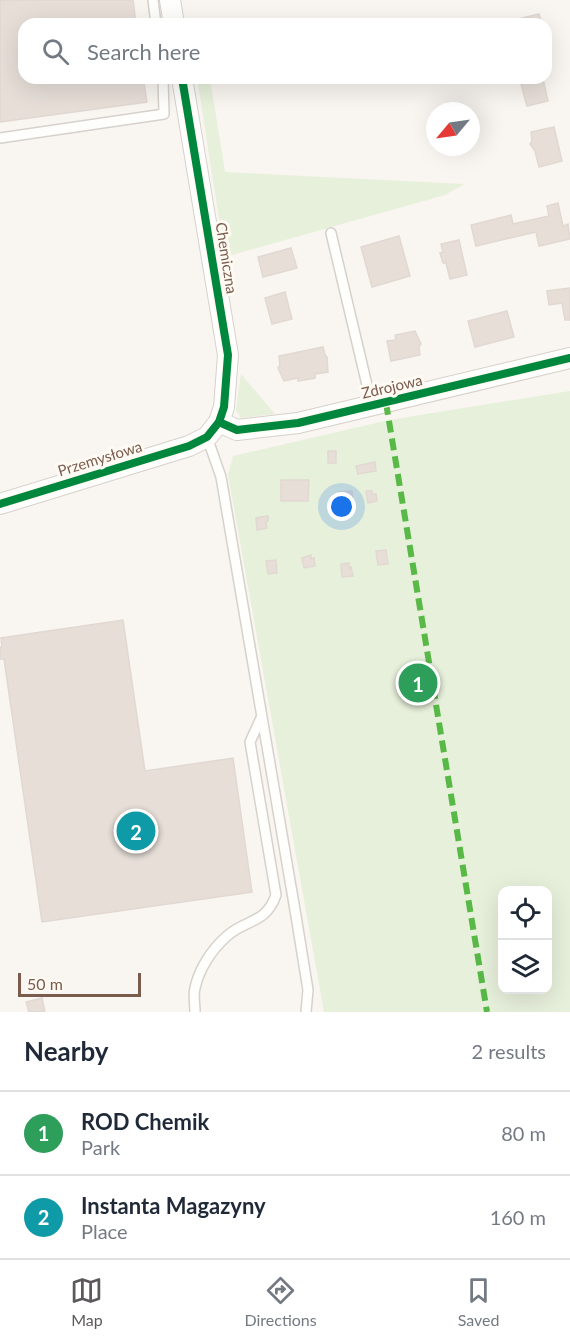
<!DOCTYPE html>
<meta charset="utf-8">
<style>
:root{--surface:#fff;--page:#f6f6f7;--text:#1f2937;--muted:#747a83;--line:#e0e1e3;--accent:#5c585b}
body{margin:0;font-family:Lato,sans-serif;background:var(--page);color:var(--text)}
.controls{position:absolute;right:18px;bottom:18px;display:grid;overflow:hidden;border-radius:12px;box-shadow:0 6px 24px #0002}
.controls button{width:54px;height:54px;display:grid;place-items:center;padding:0;border:0;border-bottom:2px solid var(--line);background:var(--surface);color:var(--text);font:30px sans-serif}
.compass{position:absolute;left:426px;top:102px;width:54px;height:54px;border-radius:50%;background:var(--surface);box-shadow:0 6px 24px #0002;rotate:241deg}
.scale{position:absolute;left:18px;bottom:15px;width:123px;box-sizing:border-box;padding-left:6px;border:3px solid #7a5c4d;border-top:0;font-size:16px;line-height:21px;white-space:nowrap;color:#7a5c4d;-webkit-text-stroke:4px #fffaf3;paint-order:stroke}
.you{position:absolute;left:342px;top:507px;width:21px;height:21px;margin:-15px;border:4px solid #fff;border-radius:50%;background:#1a73e8;box-shadow:0 0 0 9px #1a73e833}
.badge{display:grid;place-items:center;width:39px;height:39px;border-radius:50%;background:var(--accent);color:#fff;font-size:20px;font-weight:700}
.pin{position:absolute;translate:-50% -50%;border:3px solid #fff;box-shadow:0 2px 6px #0006}
.list{margin:0;padding:0;list-style:none}
h2{display:flex;justify-content:space-between;align-items:center;height:78px;margin:0;padding:0 24px;font-size:26px}
h2 small{font-size:20px;font-weight:400;color:var(--muted)}
.list li{display:grid;grid-template-columns:39px 1fr auto;gap:18px;align-items:center;box-sizing:border-box;height:84px;padding:0 24px;border-top:2px solid var(--line)}
.list b{display:block;font-size:22px;white-space:nowrap}
.list p{margin:0;font-size:20px;white-space:nowrap;color:var(--muted)}
.list em{font-size:20px;font-style:normal;color:var(--muted)}
.icon{flex:none;width:33px;height:33px;fill:none;stroke:currentColor;stroke-width:2;stroke-linecap:round;stroke-linejoin:round}
.map{position:relative;flex:none;width:570px;height:1012px;overflow:hidden}
.search{position:absolute;background:var(--surface);box-shadow:0 6px 24px #0002;left:18px;right:18px;top:18px;height:66px;display:flex;align-items:center;gap:15px;box-sizing:border-box;padding:0 21px;border-radius:18px;color:var(--muted);font-size:22px}
.sheet{height:246px;background:var(--surface)}
nav{display:flex;justify-content:space-around;align-items:center;box-sizing:border-box;height:84px;border-top:2px solid var(--line);background:var(--surface);font-size:16px;color:var(--muted)}
nav a{display:grid;justify-items:center;gap:3px}
nav .on{color:var(--accent)}
.map>svg:first-child{display:block}
.green{fill:#e7f0db;fill-rule:evenodd}
.building{fill:#e6ded7;stroke:#e2d8d2;stroke-width:1.5}
.lines{fill:none;stroke-linecap:round;stroke-linejoin:round}
.service-casing{stroke:#d7d1cb;stroke-width:12}
.minor-casing{stroke:#d7d1cb;stroke-width:22}
.service{stroke:#fefefd;stroke-width:9}
.minor{stroke:#fefefd;stroke-width:20}
.quiet{stroke:#58b947;stroke-width:6;stroke-dasharray:12 6;stroke-linecap:butt}
.cycleway-casing{stroke:#fffaf3;stroke-width:11}
.cycleway{stroke:#00873e;stroke-width:8}
.labels{text-anchor:middle;stroke-width:6;stroke-linejoin:round;paint-order:stroke}
.street-label{font-size:15px;fill:#7a5c4d;stroke:#fffaf3}
</style>
<div class="map">
<svg width="570" height="1012" viewBox="0 0 570 1012">
<rect width="100%" height="100%" fill="#f9f5f0"/>
<!-- green -->
<g class="green">
<path d="M197 78H210L225 172 464 184 445 195 225 257Z"/>
<path d="M241 374 275 414 241 418 236 410Z"/>
<path d="M570 391V1012H324L228 475 233 456 389 420ZM502 890H548V990H502Z"/>
</g>
<!-- building -->
<g class="building">
<path d="M0 0H133L136 24H24V78H143L147 102 0 122Z"/>
<path d="M539 14 542 24H514V20Z"/>
<path d="M543 79 548 101 527 106 521 84Z"/>
<path d="M554 127 562 161 539 167 535 151 530 144 532 141 531 132Z"/>
<path d="M558 203 563 226 568 224 570 239 539 246 536 232 476 246 471 225 511 215 513 224 549 216 547 206Z"/>
<path d="M399 236 410 276 372 287 361 247Z"/>
<path d="M459 240 467 275 450 279 446 263H443L440 253 443 252 441 244Z"/>
<path d="M291 248 297 268 263 277 258 257Z"/>
<path d="M570 288V320H565L562 303 549 305 547 291Z"/>
<path d="M285 292 292 319 272 324 265 298Z"/>
<path d="M507 311 514 337 475 347 468 321Z"/>
<path d="M415 331 421 344 419 347 420 355 391 361 387 341 396 340 395 335Z"/>
<path d="M323 347 325 355 327 357 328 372 315 374V378L298 381V378L284 381 278 368 280 365 279 356Z"/>
<rect x="328" y="451" width="8" height="12"/>
<path d="M375 462 376 471 358 474 356 466Z"/>
<path d="M281 480H309L308 501H281Z"/>
<path d="M352 491 353 502 339 503V504L338 492Z"/>
<path d="M366 491H372V494H376L377 501 368 503Z"/>
<path d="M268 516V521L266 522 267 528 257 530 256 518Z"/>
<path d="M386 550 388 564 378 565 376 551Z"/>
<path d="M311 555V559L314 558 315 566 304 568 302 558Z"/>
<path d="M276 560 277 573 268 574 266 561Z"/>
<path d="M349 563V569L351 567 353 576 342 577 341 564Z"/>
<path d="M123 620 145 771 233 758 252 892 42 922 4 659H0V647H2L1 638Z"/>
<path d="M42 998 45 1012H29L26 1002Z"/>
</g>
<g class="lines">
<!-- service casing -->
<g class="service-casing">
<g id="service">
<path d="M153 0 156 24"/>
<path d="M0 138 164 114 163 78"/>
<path d="M331 233 372 406"/>
<path d="M207 437 221 477 296 916 308 990 306 1012"/>
<path d="M195 1012C195 1005 193 995 195 988 199 969 212 949 227 936 246 919 266 924 276 895L250 742 261 718"/>
</g>
</g>
<!-- minor casing -->
<g class="minor-casing">
<g id="minor">
<path d="M170 0 174 24"/>
<path d="M219 422 237 430 298 423 570 358"/>
<path d="M0 504 189 446 207 437 219 422 224 407 228 355 182 78"/>
</g>
</g>
<!-- service -->
<use href="#service" class="service"/>
<!-- minor -->
<use href="#minor" class="minor"/>
<!-- quiet -->
<path class="quiet" d="M386 403 487 1012"/>
<!-- cycleway casing -->
<g class="cycleway-casing">
<g id="cycleway">
<path d="M219 422 237 430 298 423 570 358"/>
<path d="M0 504 189 446 207 437 219 422 224 407 228 355 182 78"/>
</g>
</g>
<!-- cycleway -->
<use href="#cycleway" class="cycleway"/>
</g>
<g class="labels">
<!-- street labels -->
<g class="street-label">
<text transform="translate(226 258) rotate(81)" y="5">Chemiczna</text>
<text transform="translate(392 387) rotate(-13)" y="5">Zdrojowa</text>
<text transform="translate(100 459) rotate(-17)" y="5">Przemysłowa</text>
</g>
</g>
</svg>
<div class="controls">
<button><svg class="icon" aria-label="locate" viewBox="0 0 24 24"><circle cx="12" cy="12" r="6"/><path d="M12 2v4M12 18v4M2 12h4M18 12h4"/></svg></button>
<button><svg class="icon" aria-label="layers" viewBox="0 0 24 24"><path d="M12 4l9 5-9 5-9-5zM3 14l9 5 9-5"/></svg></button>
</div>
<svg class="compass" viewBox="-18 -18 36 36"><path d="M0-13l5 13h-10z" fill="#e53935"/><path d="M0 13l5-13h-10z" fill="#747a83"/></svg>
<div class="scale">50 m</div>
<div class="you"></div>
<div class="pin badge" style="left:418px;top:683px;background:#2e9e5b">1</div>
<div class="pin badge" style="left:136px;top:831px;background:#0f9aa8">2</div>
<div class="search"><svg class="icon" aria-label="search" viewBox="0 0 24 24"><circle cx="10" cy="10" r="6"/><path d="M15 15l6 6"/></svg>Search here</div>
</div>
<section class="sheet">
<h2>Nearby<small>2 results</small></h2>
<ul class="list">
<li><span class="badge" style="background:#2e9e5b">1</span><div><b>ROD Chemik</b><p>Park</p></div><em>80 m</em></li>
<li><span class="badge" style="background:#0f9aa8">2</span><div><b>Instanta Magazyny</b><p>Place</p></div><em>160 m</em></li>
</ul>
</section>
<nav>
<a class="on"><svg class="icon" aria-label="map" viewBox="0 0 24 24"><path d="M3 6l6-2 6 2 6-2v14l-6 2-6-2-6 2zM9 4v14M15 6v14"/></svg>Map</a>
<a><svg class="icon" aria-label="directions" viewBox="0 0 24 24"><path d="M12 3l9 9-9 9-9-9zM9 14v-3h6M13 9l2 2-2 2"/></svg>Directions</a>
<a><svg class="icon" aria-label="saved" viewBox="0 0 24 24"><path d="M7 4h10v16l-5-4-5 4z"/></svg>Saved</a>
</nav>
